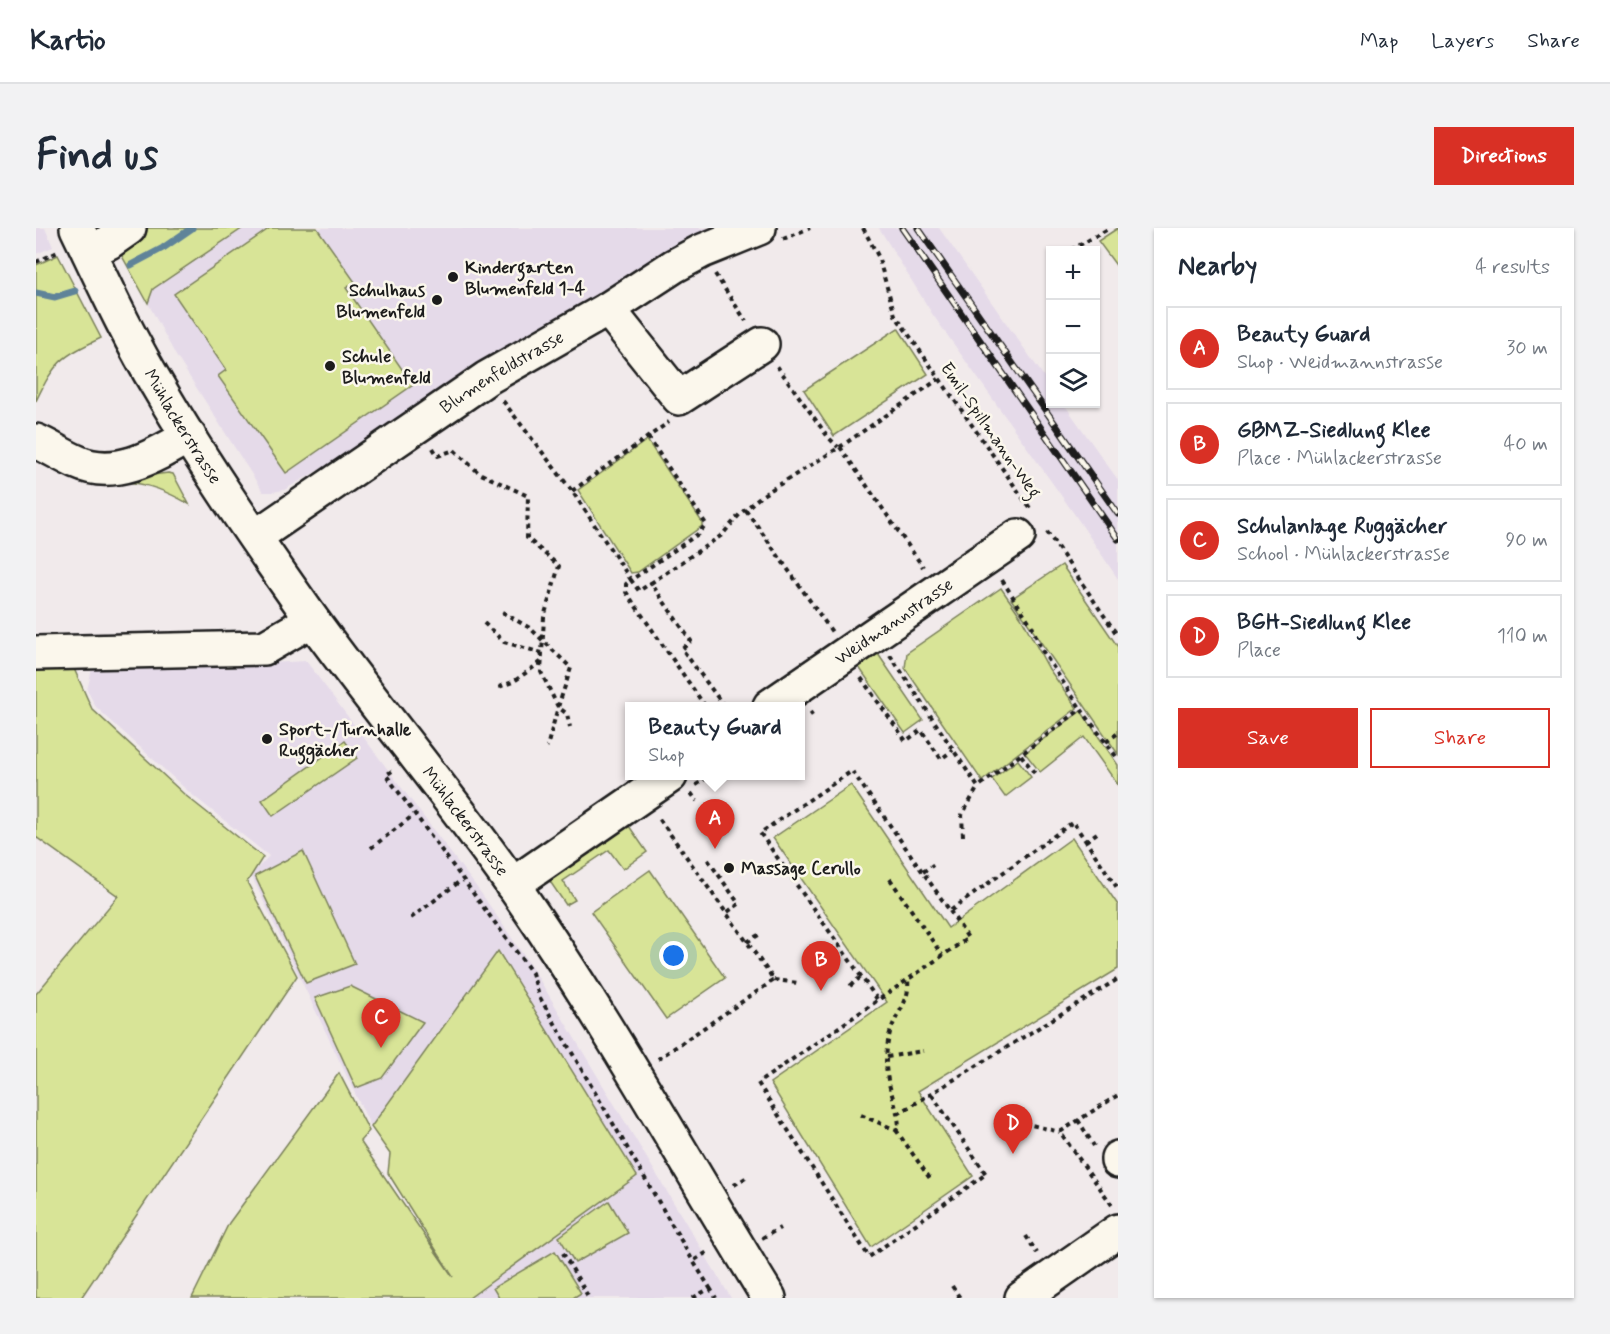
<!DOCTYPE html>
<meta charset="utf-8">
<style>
:root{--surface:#fff;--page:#f2f2f3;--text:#1f2937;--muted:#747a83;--line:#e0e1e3;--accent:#d93025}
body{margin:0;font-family:Mynerve,sans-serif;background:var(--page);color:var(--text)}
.controls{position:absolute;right:18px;top:18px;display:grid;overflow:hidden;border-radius:0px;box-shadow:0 2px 4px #0004}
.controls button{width:54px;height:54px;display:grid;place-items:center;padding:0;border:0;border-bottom:2px solid var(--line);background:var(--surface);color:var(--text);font:30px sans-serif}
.you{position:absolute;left:638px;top:728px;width:21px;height:21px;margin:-15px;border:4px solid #fff;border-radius:50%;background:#1a73e8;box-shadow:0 0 0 9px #1a73e833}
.badge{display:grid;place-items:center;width:39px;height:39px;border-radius:50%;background:var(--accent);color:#fff;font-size:20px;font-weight:700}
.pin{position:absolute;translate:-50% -50px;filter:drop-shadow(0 2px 3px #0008)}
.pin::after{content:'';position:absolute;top:32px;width:21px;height:18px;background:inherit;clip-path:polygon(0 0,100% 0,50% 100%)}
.popup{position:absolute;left:589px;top:474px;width:180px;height:78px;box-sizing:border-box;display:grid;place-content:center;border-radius:0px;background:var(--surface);filter:drop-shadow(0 2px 4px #0005);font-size:20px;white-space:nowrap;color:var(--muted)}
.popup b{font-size:22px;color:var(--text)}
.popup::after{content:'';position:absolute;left:50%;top:100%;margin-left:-12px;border:12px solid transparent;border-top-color:var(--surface)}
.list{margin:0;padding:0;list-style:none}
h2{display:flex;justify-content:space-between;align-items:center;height:78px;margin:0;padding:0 24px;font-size:26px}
h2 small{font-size:20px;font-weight:400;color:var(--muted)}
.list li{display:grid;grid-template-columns:39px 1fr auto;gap:18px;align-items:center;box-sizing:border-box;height:84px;margin:0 12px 12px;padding:0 12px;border:2px solid var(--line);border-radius:0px}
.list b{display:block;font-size:22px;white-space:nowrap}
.list p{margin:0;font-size:20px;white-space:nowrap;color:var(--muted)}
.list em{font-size:20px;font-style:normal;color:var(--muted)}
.actions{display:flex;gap:12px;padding:18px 24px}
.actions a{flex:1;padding:14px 0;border:2px solid var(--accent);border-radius:0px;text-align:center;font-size:21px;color:var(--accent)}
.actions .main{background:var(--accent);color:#fff}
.icon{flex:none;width:33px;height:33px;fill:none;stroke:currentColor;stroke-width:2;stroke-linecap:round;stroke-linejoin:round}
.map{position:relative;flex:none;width:1082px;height:1070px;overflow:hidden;border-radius:0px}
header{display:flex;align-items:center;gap:36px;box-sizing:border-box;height:84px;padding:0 30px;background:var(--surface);border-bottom:2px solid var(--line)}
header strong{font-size:28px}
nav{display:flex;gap:33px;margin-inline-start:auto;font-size:21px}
.intro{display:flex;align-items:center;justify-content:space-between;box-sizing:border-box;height:144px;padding:0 36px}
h1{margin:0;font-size:42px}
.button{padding:15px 27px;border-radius:0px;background:var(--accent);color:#fff;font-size:21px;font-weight:700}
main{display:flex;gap:36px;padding:0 36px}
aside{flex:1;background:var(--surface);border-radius:0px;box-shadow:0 2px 4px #0004}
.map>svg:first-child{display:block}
.built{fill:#e5dae9}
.green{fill:#d8e497;stroke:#7a805a;stroke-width:1.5}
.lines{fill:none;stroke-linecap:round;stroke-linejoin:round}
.stream{stroke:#5f8399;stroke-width:7}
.minor-casing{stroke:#1c1c1c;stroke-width:38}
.path{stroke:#1c1c1c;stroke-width:4;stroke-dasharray:4.5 4.5;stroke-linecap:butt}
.minor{stroke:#fbf7ec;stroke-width:33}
.rail-casing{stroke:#1c1c1c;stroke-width:7}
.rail{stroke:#fbf7ec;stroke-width:4.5;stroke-dasharray:14;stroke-linecap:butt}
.poi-dot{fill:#1c1c1c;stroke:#fbf7ec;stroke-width:2}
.labels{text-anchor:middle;stroke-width:5;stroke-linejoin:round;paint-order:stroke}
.poi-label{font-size:18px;font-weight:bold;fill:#1c1c1c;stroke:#fbf7ec;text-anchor:start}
.street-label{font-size:18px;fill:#1c1c1c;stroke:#fbf7ec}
</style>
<header>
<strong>Kartio</strong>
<nav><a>Map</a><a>Layers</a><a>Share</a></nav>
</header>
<div class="intro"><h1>Find us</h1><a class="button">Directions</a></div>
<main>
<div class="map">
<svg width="1082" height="1070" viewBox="0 0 1082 1070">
<rect width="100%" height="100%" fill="#f1eaeb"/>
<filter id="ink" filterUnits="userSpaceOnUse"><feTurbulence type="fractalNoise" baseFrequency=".0167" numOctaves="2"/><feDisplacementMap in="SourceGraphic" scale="12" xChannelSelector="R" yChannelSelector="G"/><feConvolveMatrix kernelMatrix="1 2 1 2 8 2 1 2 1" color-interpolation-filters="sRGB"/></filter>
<g filter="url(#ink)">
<!-- built -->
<g class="built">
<path d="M0 0H9L17 19 0 26Z"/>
<path d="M207 0H679L625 25 571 63 454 130 300 232 248 262 237 264H227L139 126 112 75 117 61Z"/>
<path d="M843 0H903L1014 157V176H1028L1082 252V351L1039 287 897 87Z"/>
<path d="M270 433 445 665 497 741 695 1070H433L600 948 462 723 335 899 215 647 233 628 154 565 60 479 51 462 57 437 143 440Z"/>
</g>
<!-- green -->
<g class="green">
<path d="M109 0H207L117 61 112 75 81 19Z"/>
<path d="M234 0H281L319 54 310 60 377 157 250 245 182 148 190 142 138 66Z"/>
<path d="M1082 0V40L1062 13Z"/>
<path d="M22 27 65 110C25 129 19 133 0 173V37Z"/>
<path d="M862 100 892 146 798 208 768 162Z"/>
<path d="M611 212 666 294V298L602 344 595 345 542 262Z"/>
<path d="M132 245 137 246 153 276C132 264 112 255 87 254L109 248Z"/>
<path d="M1026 337 1082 419V526L975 371Z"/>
<path d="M965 360 985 389 1013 441 1041 480 946 553 869 440 871 425Z"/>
<path d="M840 423 887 492 869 505 820 435Z"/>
<path d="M0 434H35L56 481 149 567 227 629 211 654 261 748 45 1070H0V766L82 668 0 609Z"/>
<path d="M1045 483 1082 537V557L1048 509 1004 544 989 525Z"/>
<path d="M309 513 321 530 237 588 226 572Z"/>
<path d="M982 532 995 549 969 569 956 551Z"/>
<path d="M815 557 912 700 1036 610 1082 677V741L882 863 937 948 835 1019 734 855 851 774 737 610Z"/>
<path d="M593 598 611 624 587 641 573 622 527 653 539 672 530 677 513 652Z"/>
<path d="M267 623 319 736 270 755 219 648Z"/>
<path d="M614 642 689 750 630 791 555 684Z"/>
<path d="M462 723 601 948 433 1070H156L193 995 303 845 333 903 324 913 417 1049 352 945 354 926 335 899Z"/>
<path d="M314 758 387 794 346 850 320 860 279 770Z"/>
<path d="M573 973 592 1005 539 1035 523 1009Z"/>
<path d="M519 1023 545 1065 537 1070H463L457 1060Z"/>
</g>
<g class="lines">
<!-- stream -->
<g class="stream">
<path d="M95 37 127 20 156 0"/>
<path d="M0 65 19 69 39 63"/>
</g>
<!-- minor casing -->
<g class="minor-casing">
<g id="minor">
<path id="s1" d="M41 0C67 54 92 109 123 160 169 239 222 315 275 390 340 480 412 565 476 656 569 789 648 932 733 1070"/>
<path d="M53 24 73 14 93 0"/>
<path d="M572 81 643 170 726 116"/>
<path d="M0 213C14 219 27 228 41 234 80 252 120 227 153 208"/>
<path id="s2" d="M219 309 451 150 572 81 638 38 666 23 723 0"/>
<path d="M0 425 228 420 276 392"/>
<path id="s3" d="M734 478 982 308"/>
<path d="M476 657 634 548"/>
<path d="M1082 930V933"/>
<path d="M986 1070 1082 1003"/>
</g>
</g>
<!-- path -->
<g class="path">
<path d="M827 0 842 28 859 87 996 283"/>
<path d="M747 11 774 0"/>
<path d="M1035 22 1074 0"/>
<path d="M0 34 22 24"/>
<path d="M679 46 710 93"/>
<path d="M741 138 792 209 802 219"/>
<path d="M467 173 536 263 595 352 590 356V364L669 478"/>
<path d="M612 209 670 296 662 306 595 352 603 363 615 355"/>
<path d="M804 219 887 339"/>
<path d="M397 220 402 228 418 222 443 245 492 268 491 310 523 338 508 389 505 444 522 479 511 519"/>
<path d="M536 263 633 194"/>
<path d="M710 282 796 404"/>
<path d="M1011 304 1082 408"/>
<path d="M966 352 996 398 1005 421 1045 481"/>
<path d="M466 384 494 400 535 440 522 479 531 486 534 499"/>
<path d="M448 395 468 414 506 425"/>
<path d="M854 427 942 559 1045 481 1082 531"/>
<path d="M825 450 870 513 885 502 905 531 917 522"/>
<path d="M463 459 477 454 505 434"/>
<path d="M688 478 646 421 655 413 615 355 686 307 704 286 725 268 804 219 903 151"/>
<path d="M774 484 779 491"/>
<path d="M1070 514 1082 505"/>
<path d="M985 527 1000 547"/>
<path d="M356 543 350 547 496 745 503 768 657 1033"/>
<path d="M660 557 674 548"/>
<path d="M655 565 661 573"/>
<path d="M927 608 926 587 942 559"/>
<path d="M1050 613 1061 605"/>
<path d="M335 620 379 586"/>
<path d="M672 632 703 676 690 685"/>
<path d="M887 644 897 637"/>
<path d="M854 651 906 727"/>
<path d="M375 690 427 651"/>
<path d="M711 714 724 706"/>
<path d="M738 752 763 755"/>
<path d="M814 758 825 749"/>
<path d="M841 771 724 605 816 543 914 683 1037 594 1082 661"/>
<path d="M851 829 887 823"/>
<path d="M622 831 738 752 622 589"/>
<path d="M896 867 950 946 833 1029 722 855 932 710 914 683"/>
<path d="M862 886 1082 751"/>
<path d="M825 887 860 902 863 899C862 877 850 857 850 835 850 825 852 808 856 799 863 781 874 773 872 751"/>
<path d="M1042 892 1058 918"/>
<path d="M979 893 1024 904"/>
<path d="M860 902 895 952"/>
<path d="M698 957 713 948"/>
<path d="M1076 977 1024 904 1082 867"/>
<path d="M990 1008 1001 1025"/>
<path d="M726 1010 744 1000"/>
<path d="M527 1025 553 1070"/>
<path d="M916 1058 924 1070"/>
<path d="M674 1060 680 1070"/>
<path d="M657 1070 674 1060 657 1033 673 1023"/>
</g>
<!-- minor -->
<use href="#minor" class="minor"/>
<!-- rail casing -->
<g class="rail-casing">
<g id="rail">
<path d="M866 0 1082 311"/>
<path d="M882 0 1082 286"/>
</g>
</g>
<!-- rail -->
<use href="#rail" class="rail"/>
</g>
</g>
<!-- markers -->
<g class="poi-dot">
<circle cx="417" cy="49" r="6"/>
<circle cx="401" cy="72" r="6"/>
<circle cx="294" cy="138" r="6"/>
<circle cx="231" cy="511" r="6"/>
<circle cx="693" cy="640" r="6"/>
</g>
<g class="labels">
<!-- poi labels -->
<g class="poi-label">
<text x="429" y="45">Kindergarten<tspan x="429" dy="21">Blumenfeld 1-4</tspan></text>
<text x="389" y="68" text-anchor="end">Schulhaus<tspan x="389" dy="21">Blumenfeld</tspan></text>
<text x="306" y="134">Schule<tspan x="306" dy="21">Blumenfeld</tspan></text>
<text x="243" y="507">Sport-/Turnhalle<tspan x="243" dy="21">Ruggächer</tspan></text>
<text x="705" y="646">Massage Cerullo</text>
</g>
<!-- street labels -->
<g class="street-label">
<text dy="6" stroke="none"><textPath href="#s2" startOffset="297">Blumenfeldstrasse</textPath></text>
<text dy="6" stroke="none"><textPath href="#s1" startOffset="225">Mühlackerstrasse</textPath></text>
<text transform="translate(955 202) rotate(55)" y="6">Emil-Spillmann-Weg</text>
<text dy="6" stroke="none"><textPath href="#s3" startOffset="150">Weidmannstrasse</textPath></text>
<text dy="6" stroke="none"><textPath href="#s1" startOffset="711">Mühlackerstrasse</textPath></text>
</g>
</g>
</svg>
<div class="controls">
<button>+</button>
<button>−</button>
<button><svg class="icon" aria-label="layers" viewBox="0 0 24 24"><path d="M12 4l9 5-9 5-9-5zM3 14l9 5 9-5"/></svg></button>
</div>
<div class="you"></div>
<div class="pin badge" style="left:679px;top:621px">A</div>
<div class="popup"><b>Beauty Guard</b>Shop</div>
<div class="pin badge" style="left:785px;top:763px">B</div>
<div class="pin badge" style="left:345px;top:820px">C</div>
<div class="pin badge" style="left:977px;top:926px">D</div>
</div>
<aside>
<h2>Nearby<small>4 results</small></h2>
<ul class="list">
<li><span class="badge">A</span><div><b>Beauty Guard</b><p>Shop · Weidmannstrasse</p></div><em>30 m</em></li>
<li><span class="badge">B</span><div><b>GBMZ-Siedlung Klee</b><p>Place · Mühlackerstrasse</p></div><em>40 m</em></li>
<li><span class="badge">C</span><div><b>Schulanlage Ruggächer</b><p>School · Mühlackerstrasse</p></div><em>90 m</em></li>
<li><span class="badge">D</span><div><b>BGH-Siedlung Klee</b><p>Place</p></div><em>110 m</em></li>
</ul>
<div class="actions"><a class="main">Save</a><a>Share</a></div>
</aside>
</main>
